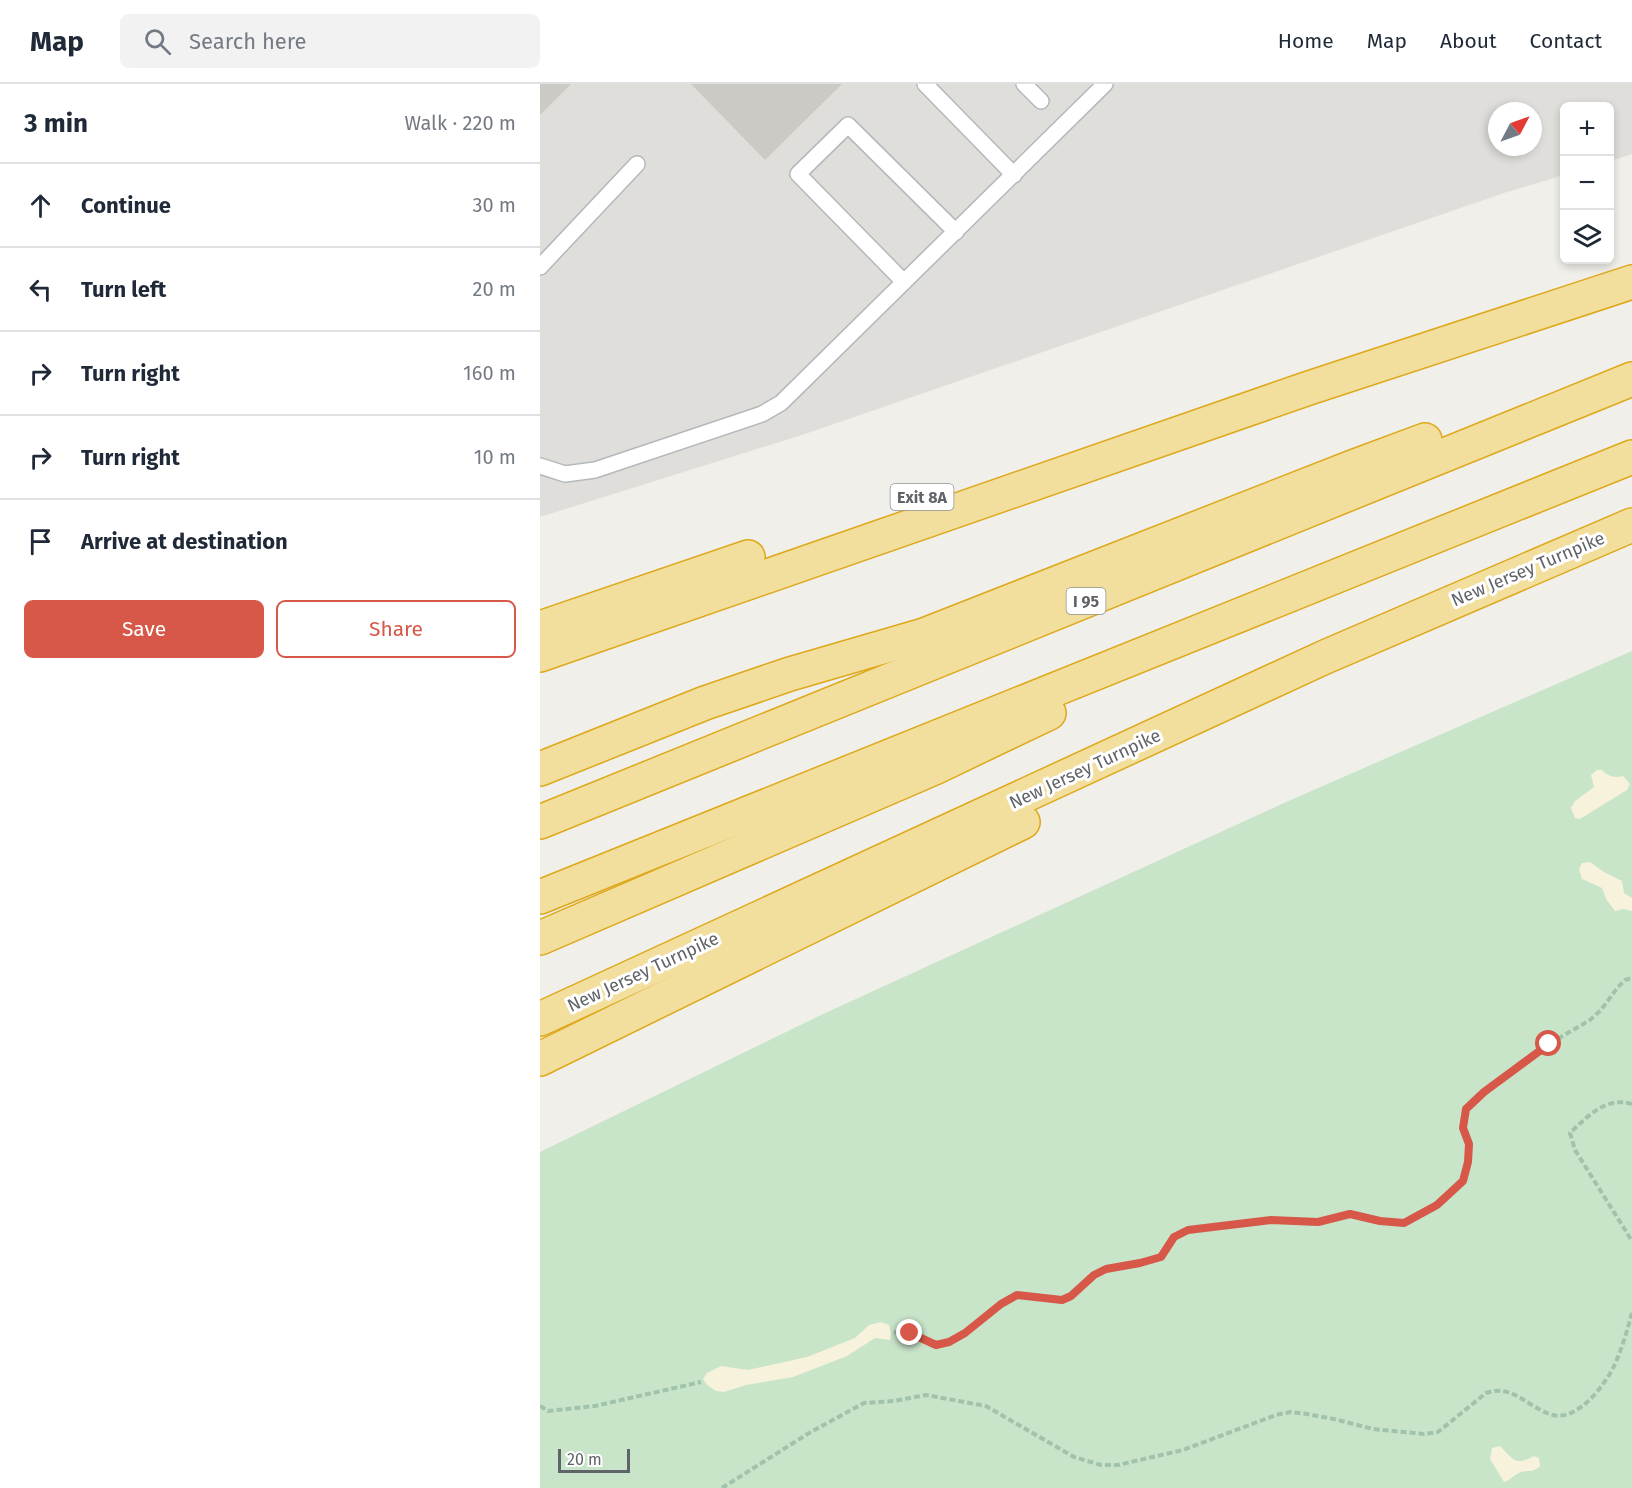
<!DOCTYPE html>
<meta charset="utf-8">
<style>
:root{--surface:#fff;--page:#f2f2f3;--text:#1f2937;--muted:#747a83;--line:#e0e1e3;--accent:#d75848}
body{margin:0;font-family:"Fira Sans",sans-serif;background:var(--page);color:var(--text)}
.controls{position:absolute;right:18px;top:18px;display:grid;overflow:hidden;border-radius:9px;box-shadow:0 3px 9px #0003}
.controls button{width:54px;height:54px;display:grid;place-items:center;padding:0;border:0;border-bottom:2px solid var(--line);background:var(--surface);color:var(--text);font:30px sans-serif}
.compass{position:absolute;left:948px;top:18px;width:54px;height:54px;border-radius:50%;background:var(--surface);box-shadow:0 3px 9px #0003;rotate:49deg}
.scale{position:absolute;left:18px;bottom:15px;width:72px;box-sizing:border-box;padding-left:6px;border:3px solid #606367;border-top:0;font-size:16px;line-height:21px;white-space:nowrap;color:#606367;-webkit-text-stroke:4px #fff;paint-order:stroke}
.stop{position:absolute;width:18px;height:18px;margin:-14px;border:4px solid #d75848;border-radius:50%;background:#fff}
.stop.end{background:#d75848;border-color:#fff;box-shadow:0 2px 6px #0008}
.list{margin:0;padding:0;list-style:none}
h2{display:flex;justify-content:space-between;align-items:center;height:78px;margin:0;padding:0 24px;font-size:26px}
h2 small{font-size:20px;font-weight:400;color:var(--muted)}
.list li{display:grid;grid-template-columns:39px 1fr auto;gap:18px;align-items:center;box-sizing:border-box;height:84px;padding:0 24px;border-top:2px solid var(--line)}
.list b{display:block;font-size:22px;white-space:nowrap}
.list em{font-size:20px;font-style:normal;color:var(--muted)}
.actions{display:flex;gap:12px;padding:18px 24px}
.actions a{flex:1;padding:14px 0;border:2px solid var(--accent);border-radius:9px;text-align:center;font-size:21px;color:var(--accent)}
.actions .main{background:var(--accent);color:#fff}
.icon{flex:none;width:33px;height:33px;fill:none;stroke:currentColor;stroke-width:2;stroke-linecap:round;stroke-linejoin:round}
.map{position:relative;flex:none;width:1092px;height:1404px;overflow:hidden}
header{display:flex;align-items:center;gap:36px;box-sizing:border-box;height:84px;padding:0 30px;background:var(--surface);border-bottom:2px solid var(--line)}
header strong{font-size:28px}
nav{display:flex;gap:33px;margin-inline-start:auto;font-size:21px}
.search{width:420px;height:54px;background:var(--page);display:flex;align-items:center;gap:15px;box-sizing:border-box;padding:0 21px;border-radius:9px;color:var(--muted);font-size:22px}
main{display:flex}
aside{flex:1;background:var(--surface)}
.map>svg:first-child{display:block}
.industrial{fill:#dfdedb;fill-rule:evenodd}
.green{fill:#c8e4c9}
.sand{fill:#f7f2dc}
.building{fill:#cccac5}
.lines{fill:none;stroke-linecap:round;stroke-linejoin:round}
.service-casing{stroke:#b5b8bb;stroke-width:18}
.motorway-casing{stroke:#dea81b;stroke-width:36}
.path{stroke:#a1c3ac;stroke-width:4;stroke-dasharray:6 3;stroke-linecap:butt}
.service{stroke:#fff;stroke-width:15}
.motorway{stroke:#f2df9e;stroke-width:33}
.route{stroke:#d75848;stroke-width:8}
.labels{text-anchor:middle;stroke-width:6;stroke-linejoin:round;paint-order:stroke}
.shield{fill:#fff;stroke:#909295;stroke-width:1.5}
.shield-label{font-size:16px;font-weight:bold;fill:#606367}
.street-label{font-size:18px;fill:#606367;stroke:#fff}
</style>
<header>
<strong>Map</strong>
<div class="search"><svg class="icon" aria-label="search" viewBox="0 0 24 24"><circle cx="10" cy="10" r="6"/><path d="M15 15l6 6"/></svg>Search here</div>
<nav><a>Home</a><a>Map</a><a>About</a><a>Contact</a></nav>
</header>
<main>
<aside>
<h2>3 min<small>Walk · 220 m</small></h2>
<ul class="list">
<li><svg class="icon" aria-label="ahead" viewBox="0 0 24 24"><path d="M12 20V5M6 11l6-6 6 6"/></svg><div><b>Continue</b></div><em>30 m</em></li>
<li><svg class="icon" aria-label="left" viewBox="0 0 24 24"><path d="M17 20v-9H6M10 6l-5 5 5 5"/></svg><div><b>Turn left</b></div><em>20 m</em></li>
<li><svg class="icon" aria-label="right" viewBox="0 0 24 24"><path d="M7 20v-9h11M14 6l5 5-5 5"/></svg><div><b>Turn right</b></div><em>160 m</em></li>
<li><svg class="icon" aria-label="right" viewBox="0 0 24 24"><path d="M7 20v-9h11M14 6l5 5-5 5"/></svg><div><b>Turn right</b></div><em>10 m</em></li>
<li><svg class="icon" aria-label="arrive" viewBox="0 0 24 24"><path d="M6 21V4h12l-3 4 3 4H6"/></svg><div><b>Arrive at destination</b></div></li>
</ul>
<div class="actions"><a class="main">Save</a><a>Share</a></div>
</aside>
<div class="map">
<svg width="1092" height="1404" viewBox="0 0 1092 1404">
<rect width="100%" height="100%" fill="#f0efe9"/>
<!-- industrial -->
<path class="industrial" d="M0 0H1092V70L1070 77V22H1024V91L964 109 265 350 0 433ZM957 27H993V63H957Z"/>
<!-- green -->
<path class="green" d="M1092 567V1404H0V1068L281 931 753 715Z"/>
<!-- sand -->
<g class="sand">
<path d="M1057 686H1062C1069 693 1074 694 1083 692L1090 700 1087 706 1040 735 1035 734 1031 724 1035 717 1054 703 1051 691Z"/>
<path d="M1050 778 1064 788 1082 797 1084 809 1092 814V827L1084 825 1075 827 1066 815 1062 804 1042 795 1039 785 1042 779Z"/>
<path d="M341 1238 349 1241 351 1250 350 1256 335 1254 307 1272 253 1293 206 1301 184 1308 176 1307 167 1301 163 1295 167 1289 181 1282 208 1286 267 1273 315 1254 329 1241Z"/>
<path d="M960 1362C974 1376 975 1382 994 1372L999 1374 1000 1382C993 1389 990 1386 981 1388 975 1390 971 1396 964 1398L950 1375 952 1364Z"/>
</g>
<!-- building -->
<g class="building">
<path d="M0 0H31L0 31Z"/>
<path d="M151 0H302L225 76Z"/>
</g>
<g class="lines">
<!-- service casing -->
<g class="service-casing">
<g id="service">
<path d="M385 0 474 91"/>
<path d="M484 0 501 17"/>
<path d="M0 183 97 80"/>
<path d="M364 198 258 90 308 41 416 148"/>
<path d="M0 382 25 390 55 386 222 330 241 319 565 0"/>
</g>
</g>
<!-- motorway casing -->
<g class="motorway-casing">
<g id="motorway">
<path d="M0 544 208 473"/>
<path d="M0 571 769 304 1092 198"/>
<path d="M0 685 165 619 250 590 384 551 815 382 885 356"/>
<path d="M0 738 1092 295"/>
<path d="M0 813 1092 373"/>
<path d="M0 854 394 684 509 629"/>
<path d="M0 935 785 573 1092 441"/>
<path d="M0 975 483 738"/>
</g>
</g>
<!-- path -->
<g class="path">
<path d="M1092 1020C1066 1012 1048 1032 1030 1049L1035 1066 1092 1157"/>
<path d="M354 1249 360 1247 370 1249 396 1261 409 1259 461 1220 477 1211 522 1216 532 1212 554 1191 566 1185 600 1179 621 1173 634 1153 648 1146 731 1136 779 1138 810 1130 840 1137 864 1139 898 1121 923 1097 928 1078 929 1060 923 1044 926 1025 943 1008 1009 960 1050 936 1061 926 1078 903 1085 896 1092 894"/>
<path d="M0 1322 8 1327 55 1322 161 1298"/>
<path d="M182 1404 269 1349 324 1319 354 1317 386 1311 446 1322 534 1373 561 1381H578L643 1366 736 1331 750 1328 767 1330 794 1335 833 1345 884 1350 898 1348 946 1309C973 1299 989 1325 1013 1331 1038 1337 1065 1301 1074 1282 1082 1265 1087 1247 1092 1229"/>
</g>
<!-- service -->
<use href="#service" class="service"/>
<!-- motorway -->
<use href="#motorway" class="motorway"/>
</g>
<g class="lines">
<!-- route -->
<path class="route" d="M370 1249 396 1261 409 1258 425 1249 461 1220 477 1211 522 1216 531 1212 554 1191 566 1185 600 1179 621 1173 634 1153 648 1146 731 1136 778 1138 810 1130 840 1137 864 1139 897 1121 923 1097 928 1078 929 1060 923 1044 926 1025 944 1008 1009 960"/>
</g>
<g class="labels">
<!-- shield labels -->
<g class="shield">
<rect x="350.5" y="400" width="63" height="26" rx="4.5"/>
<rect x="526.5" y="504" width="39" height="26" rx="4.5"/>
</g>
<g class="shield-label">
<text x="382" y="419">Exit 8A</text>
<text x="546" y="523">I 95</text>
</g>
<!-- street labels -->
<g class="street-label">
<text transform="translate(988 485) rotate(-23)" y="6">New Jersey Turnpike</text>
<text transform="translate(545 685) rotate(-25)" y="6">New Jersey Turnpike</text>
<text transform="translate(103 888) rotate(-25)" y="6">New Jersey Turnpike</text>
</g>
</g>
</svg>
<div class="controls">
<button>+</button>
<button>−</button>
<button><svg class="icon" aria-label="layers" viewBox="0 0 24 24"><path d="M12 4l9 5-9 5-9-5zM3 14l9 5 9-5"/></svg></button>
</div>
<svg class="compass" viewBox="-18 -18 36 36"><path d="M0-13l5 13h-10z" fill="#e53935"/><path d="M0 13l5-13h-10z" fill="#747a83"/></svg>
<div class="scale">20 m</div>
<div class="stop" style="left:1009px;top:960px"></div>
<div class="stop end" style="left:370px;top:1249px"></div>
</div>
</main>
